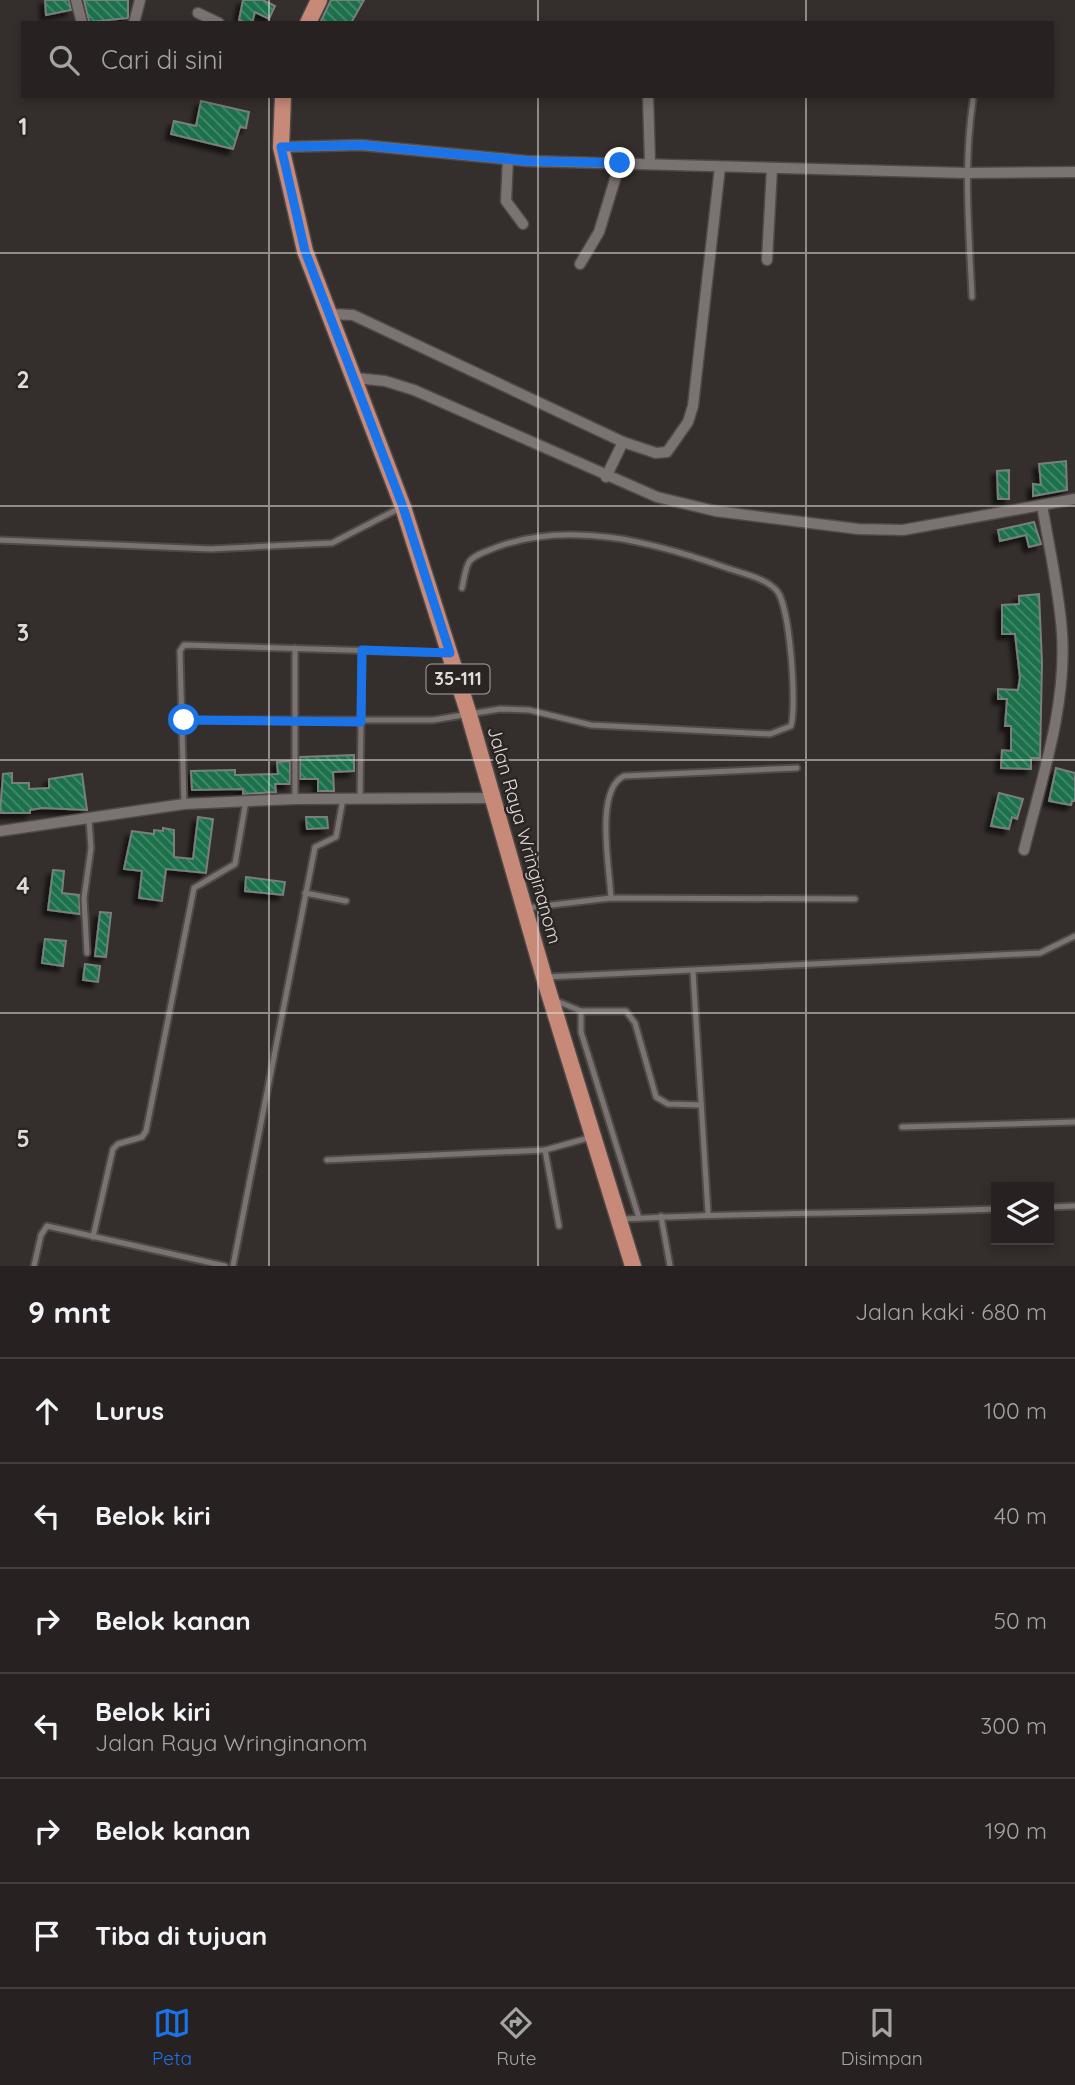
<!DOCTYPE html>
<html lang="id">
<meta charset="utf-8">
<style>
:root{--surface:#272221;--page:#332f2e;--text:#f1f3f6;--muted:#a4a4a5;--line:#433f3f;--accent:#1a73e8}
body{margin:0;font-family:Quicksand,sans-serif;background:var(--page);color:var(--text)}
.controls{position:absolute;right:21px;bottom:21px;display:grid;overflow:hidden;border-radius:0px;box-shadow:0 4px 10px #0003}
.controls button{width:63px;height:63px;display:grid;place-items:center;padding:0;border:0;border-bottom:2px solid var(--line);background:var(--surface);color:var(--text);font:35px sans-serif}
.stop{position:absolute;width:21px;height:21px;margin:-16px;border:5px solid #1a73e8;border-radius:50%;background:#fff}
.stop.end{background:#1a73e8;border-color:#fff;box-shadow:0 2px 7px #0008}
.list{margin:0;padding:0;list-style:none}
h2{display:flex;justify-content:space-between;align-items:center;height:91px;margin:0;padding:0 28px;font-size:30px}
h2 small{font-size:23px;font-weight:400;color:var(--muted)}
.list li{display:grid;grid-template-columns:46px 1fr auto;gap:21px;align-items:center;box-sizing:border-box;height:105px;padding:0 28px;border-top:2px solid var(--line)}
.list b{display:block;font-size:26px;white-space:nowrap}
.list p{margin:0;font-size:23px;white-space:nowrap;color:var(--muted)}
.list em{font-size:23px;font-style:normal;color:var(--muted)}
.icon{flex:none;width:38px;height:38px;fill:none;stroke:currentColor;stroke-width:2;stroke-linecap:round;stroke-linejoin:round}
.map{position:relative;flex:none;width:1075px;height:1266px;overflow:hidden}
.search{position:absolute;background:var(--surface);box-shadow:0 4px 10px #0003;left:21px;right:21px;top:21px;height:77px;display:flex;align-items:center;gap:18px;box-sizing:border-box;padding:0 24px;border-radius:0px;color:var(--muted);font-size:26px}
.sheet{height:721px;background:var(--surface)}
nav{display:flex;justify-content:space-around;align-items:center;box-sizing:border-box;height:98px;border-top:2px solid var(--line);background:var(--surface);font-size:19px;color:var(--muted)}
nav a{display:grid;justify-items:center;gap:4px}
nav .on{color:var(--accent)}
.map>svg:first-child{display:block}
.building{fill:url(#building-back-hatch);stroke:#797f7c;stroke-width:2;filter:url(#shadow)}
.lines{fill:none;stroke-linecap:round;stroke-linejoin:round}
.service-casing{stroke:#4f4948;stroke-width:9}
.minor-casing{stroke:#4f4948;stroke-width:13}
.primary-casing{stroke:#4f4948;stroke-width:19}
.service{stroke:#7a7371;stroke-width:5}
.minor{stroke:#7a7371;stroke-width:10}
.primary{stroke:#c78a79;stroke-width:16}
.route{stroke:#1a73e8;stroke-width:9}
.grid{fill:none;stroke:#dfdbd9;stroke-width:2;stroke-opacity:0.55}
.labels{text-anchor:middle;stroke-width:5;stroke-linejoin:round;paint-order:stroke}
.shield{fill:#2a2422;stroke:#a9a4a2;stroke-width:2}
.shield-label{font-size:18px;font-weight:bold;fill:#dfdbd9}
.street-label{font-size:19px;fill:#dfdbd9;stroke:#2a2422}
.grid-label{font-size:23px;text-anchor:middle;font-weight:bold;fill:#dfdbd9;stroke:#2a2422;stroke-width:5;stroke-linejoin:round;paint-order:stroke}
</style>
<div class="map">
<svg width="1075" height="1266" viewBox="0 0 1075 1266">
<defs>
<pattern id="building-back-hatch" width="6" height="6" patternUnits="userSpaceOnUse" patternTransform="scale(1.75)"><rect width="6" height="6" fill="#1b714c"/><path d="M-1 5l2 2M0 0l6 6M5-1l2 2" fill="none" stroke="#478b6e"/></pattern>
<filter id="shadow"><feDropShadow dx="-5" dy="5" stdDeviation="2" flood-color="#0009"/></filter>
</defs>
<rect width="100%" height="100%" fill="#342e2c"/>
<!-- building -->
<g class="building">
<path d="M45 0H69L71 10 46 15Z"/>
<path d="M84 0H128V18L89 22Z"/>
<path d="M243 0H263L275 6 269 19 255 12 252 23H246L239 20Z"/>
<path d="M331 0H364L351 23H320Z"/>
<path d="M201 101 249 112 246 128 240 127 233 149 171 134 174 121 196 126Z"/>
<path d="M1066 461 1067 490 1033 496V484L1041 485 1039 464Z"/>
<path d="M1009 470V499H998L997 471Z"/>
<path d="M1034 522 1041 544 1029 547 1026 535 1000 541 998 530Z"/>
<path d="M1039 594 1042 663 1040 758H1031V769L1001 768 1002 750 1011 751V726H1005L1007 699H998V689L1018 690 1020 678 1015 634H1002V605L1019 604V596Z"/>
<path d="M354 755V771L333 772 334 791H318V779H300V757Z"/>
<path d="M290 761V784H275L276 792 243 794V789L192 790 191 771 235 770V775L278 774 277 762Z"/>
<path d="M1056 768 1075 773V801H1072L1071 805 1049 801Z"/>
<path d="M12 773V783H29V789L49 788V779L82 774 87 810 42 808 30 810V813H0L3 774Z"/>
<path d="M999 793 1023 799 1017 819 1012 817 1009 829 991 826Z"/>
<path d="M198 817 213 819 206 873 166 869 162 901 139 898 142 871 124 869 132 831 154 834V830L163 831V828L174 830V857L193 859Z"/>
<path d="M306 817H327L328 828 307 829Z"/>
<path d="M53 870 64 871 62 893 79 895 80 914 48 910Z"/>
<path d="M246 877 285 882 283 895 245 891Z"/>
<path d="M100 912 111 913 106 957 95 956Z"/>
<path d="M45 939 66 941 63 966 42 963Z"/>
<path d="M85 964 100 966 98 982 83 980Z"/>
</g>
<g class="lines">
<!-- service casing -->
<g class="service-casing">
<g id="service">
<path d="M972 297C969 231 963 166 973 100"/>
<path d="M0 540 211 549 332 543 400 508"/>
<path d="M184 720H433L500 709 529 710 591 725 770 734 791 726C797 706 790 606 777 591 767 578 740 573 724 567 653 542 570 520 497 547 488 551 475 554 469 562 465 569 464 580 462 588"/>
<path d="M295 799V648"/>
<path d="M360 799 362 650"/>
<path d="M184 804 180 651 184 645 447 653"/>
<path d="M305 893 346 901"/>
<path d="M611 898C610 870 594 790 624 776L797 768"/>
<path d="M526 908 611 898 855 899"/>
<path d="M87 953 84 898 91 848 89 820"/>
<path d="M693 972 708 1213"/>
<path d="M547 977 1040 953 1075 936"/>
<path d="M554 1000 581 1011H626L635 1023 656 1097 668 1104 701 1105"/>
<path d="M581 1011V1032L639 1218"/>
<path d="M902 1127 1075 1122"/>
<path d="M545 1150 559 1226"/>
<path d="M327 1160 545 1150 592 1137"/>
<path d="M1049 1207 1075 1206"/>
<path d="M661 1216 670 1266"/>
<path d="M622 1219C747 1212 871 1214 996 1209"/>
<path d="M93 1237 113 1149 118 1144 142 1137 146 1131 194 888 235 864 246 801"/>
<path d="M34 1266 41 1235 47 1226 225 1266"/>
<path d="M233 1266 315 847 336 837 343 799"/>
</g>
</g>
<!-- minor casing -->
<g class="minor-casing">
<g id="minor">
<path d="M76 0 82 23"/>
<path d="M198 13 219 23"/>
<path d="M134 23 140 0"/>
<path d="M648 96 650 163"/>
<path d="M281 147 361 145 527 161 966 173 1075 172"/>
<path d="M508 159 506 201 523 224"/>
<path d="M767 260 772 168"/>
<path d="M580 264 599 232 620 163"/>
<path d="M331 314 353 315 623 442 656 453 667 452 688 422 693 406 720 167"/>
<path d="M356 378 385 381 414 390 657 497 715 511 858 529 903 530 1075 499"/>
<path d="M606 477 623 442"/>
<path d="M0 831 184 804 295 799 494 798"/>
<path d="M1024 850C1041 781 1067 706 1062 633 1059 590 1049 547 1042 505"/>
</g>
</g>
<!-- primary casing -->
<g class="primary-casing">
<g id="primary">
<path d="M308 23 319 0"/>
<path d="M283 96 281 147 305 251 403 507 469 715 544 977 633 1266"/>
</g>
</g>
<!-- service -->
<use href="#service" class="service"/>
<!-- minor -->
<use href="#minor" class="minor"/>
<!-- primary -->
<use href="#primary" class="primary"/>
</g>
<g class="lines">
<!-- route -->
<path class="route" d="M184 720 361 722 362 650 450 653 403 507 305 251 281 147 361 145 527 161 620 163"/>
</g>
<!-- grid -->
<path class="grid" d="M269 0V23M538 0V23M806 0V23M269 96V1266M538 96V1266M806 96V1266M0 253H1075M0 506H1075M0 760H1075M0 1013H1075"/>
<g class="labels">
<!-- shield labels -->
<rect class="shield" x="426.5" y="664.5" width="63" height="29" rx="5"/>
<g class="shield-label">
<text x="458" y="685">35-111</text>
</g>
<!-- street labels -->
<g class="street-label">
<text transform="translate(525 835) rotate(74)" y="7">Jalan Raya Wringinanom</text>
</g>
</g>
<g class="grid-label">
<text x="23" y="135">1</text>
<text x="23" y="388">2</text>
<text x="23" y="641">3</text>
<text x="23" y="894">4</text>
<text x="23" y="1147">5</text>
</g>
</svg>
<div class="controls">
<button><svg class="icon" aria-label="layers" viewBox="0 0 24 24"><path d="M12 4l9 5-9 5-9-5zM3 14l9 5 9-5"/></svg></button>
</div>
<div class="stop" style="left:184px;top:720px"></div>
<div class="stop end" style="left:620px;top:163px"></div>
<div class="search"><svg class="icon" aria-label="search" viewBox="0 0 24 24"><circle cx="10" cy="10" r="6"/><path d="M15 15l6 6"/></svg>Cari di sini</div>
</div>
<section class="sheet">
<h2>9 mnt<small>Jalan kaki · 680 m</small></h2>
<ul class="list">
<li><svg class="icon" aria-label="ahead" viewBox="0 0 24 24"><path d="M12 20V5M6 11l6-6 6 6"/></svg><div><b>Lurus</b></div><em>100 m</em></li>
<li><svg class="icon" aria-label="left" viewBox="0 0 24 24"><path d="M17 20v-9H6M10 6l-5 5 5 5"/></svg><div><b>Belok kiri</b></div><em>40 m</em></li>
<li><svg class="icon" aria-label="right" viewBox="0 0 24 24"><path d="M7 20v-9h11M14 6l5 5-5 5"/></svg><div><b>Belok kanan</b></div><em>50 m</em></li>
<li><svg class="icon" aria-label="left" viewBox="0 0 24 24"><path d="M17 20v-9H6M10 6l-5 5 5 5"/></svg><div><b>Belok kiri</b><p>Jalan Raya Wringinanom</p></div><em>300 m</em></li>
<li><svg class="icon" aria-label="right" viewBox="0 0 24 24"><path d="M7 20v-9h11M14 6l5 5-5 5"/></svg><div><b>Belok kanan</b></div><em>190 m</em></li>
<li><svg class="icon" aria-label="arrive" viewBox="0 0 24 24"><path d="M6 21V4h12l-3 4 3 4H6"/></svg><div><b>Tiba di tujuan</b></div></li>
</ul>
</section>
<nav>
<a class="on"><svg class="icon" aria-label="map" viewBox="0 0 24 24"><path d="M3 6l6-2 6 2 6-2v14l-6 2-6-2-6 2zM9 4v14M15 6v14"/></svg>Peta</a>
<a><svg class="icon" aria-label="directions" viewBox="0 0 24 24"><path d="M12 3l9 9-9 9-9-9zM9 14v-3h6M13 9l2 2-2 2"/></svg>Rute</a>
<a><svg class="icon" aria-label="saved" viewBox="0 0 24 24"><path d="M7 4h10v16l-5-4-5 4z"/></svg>Disimpan</a>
</nav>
